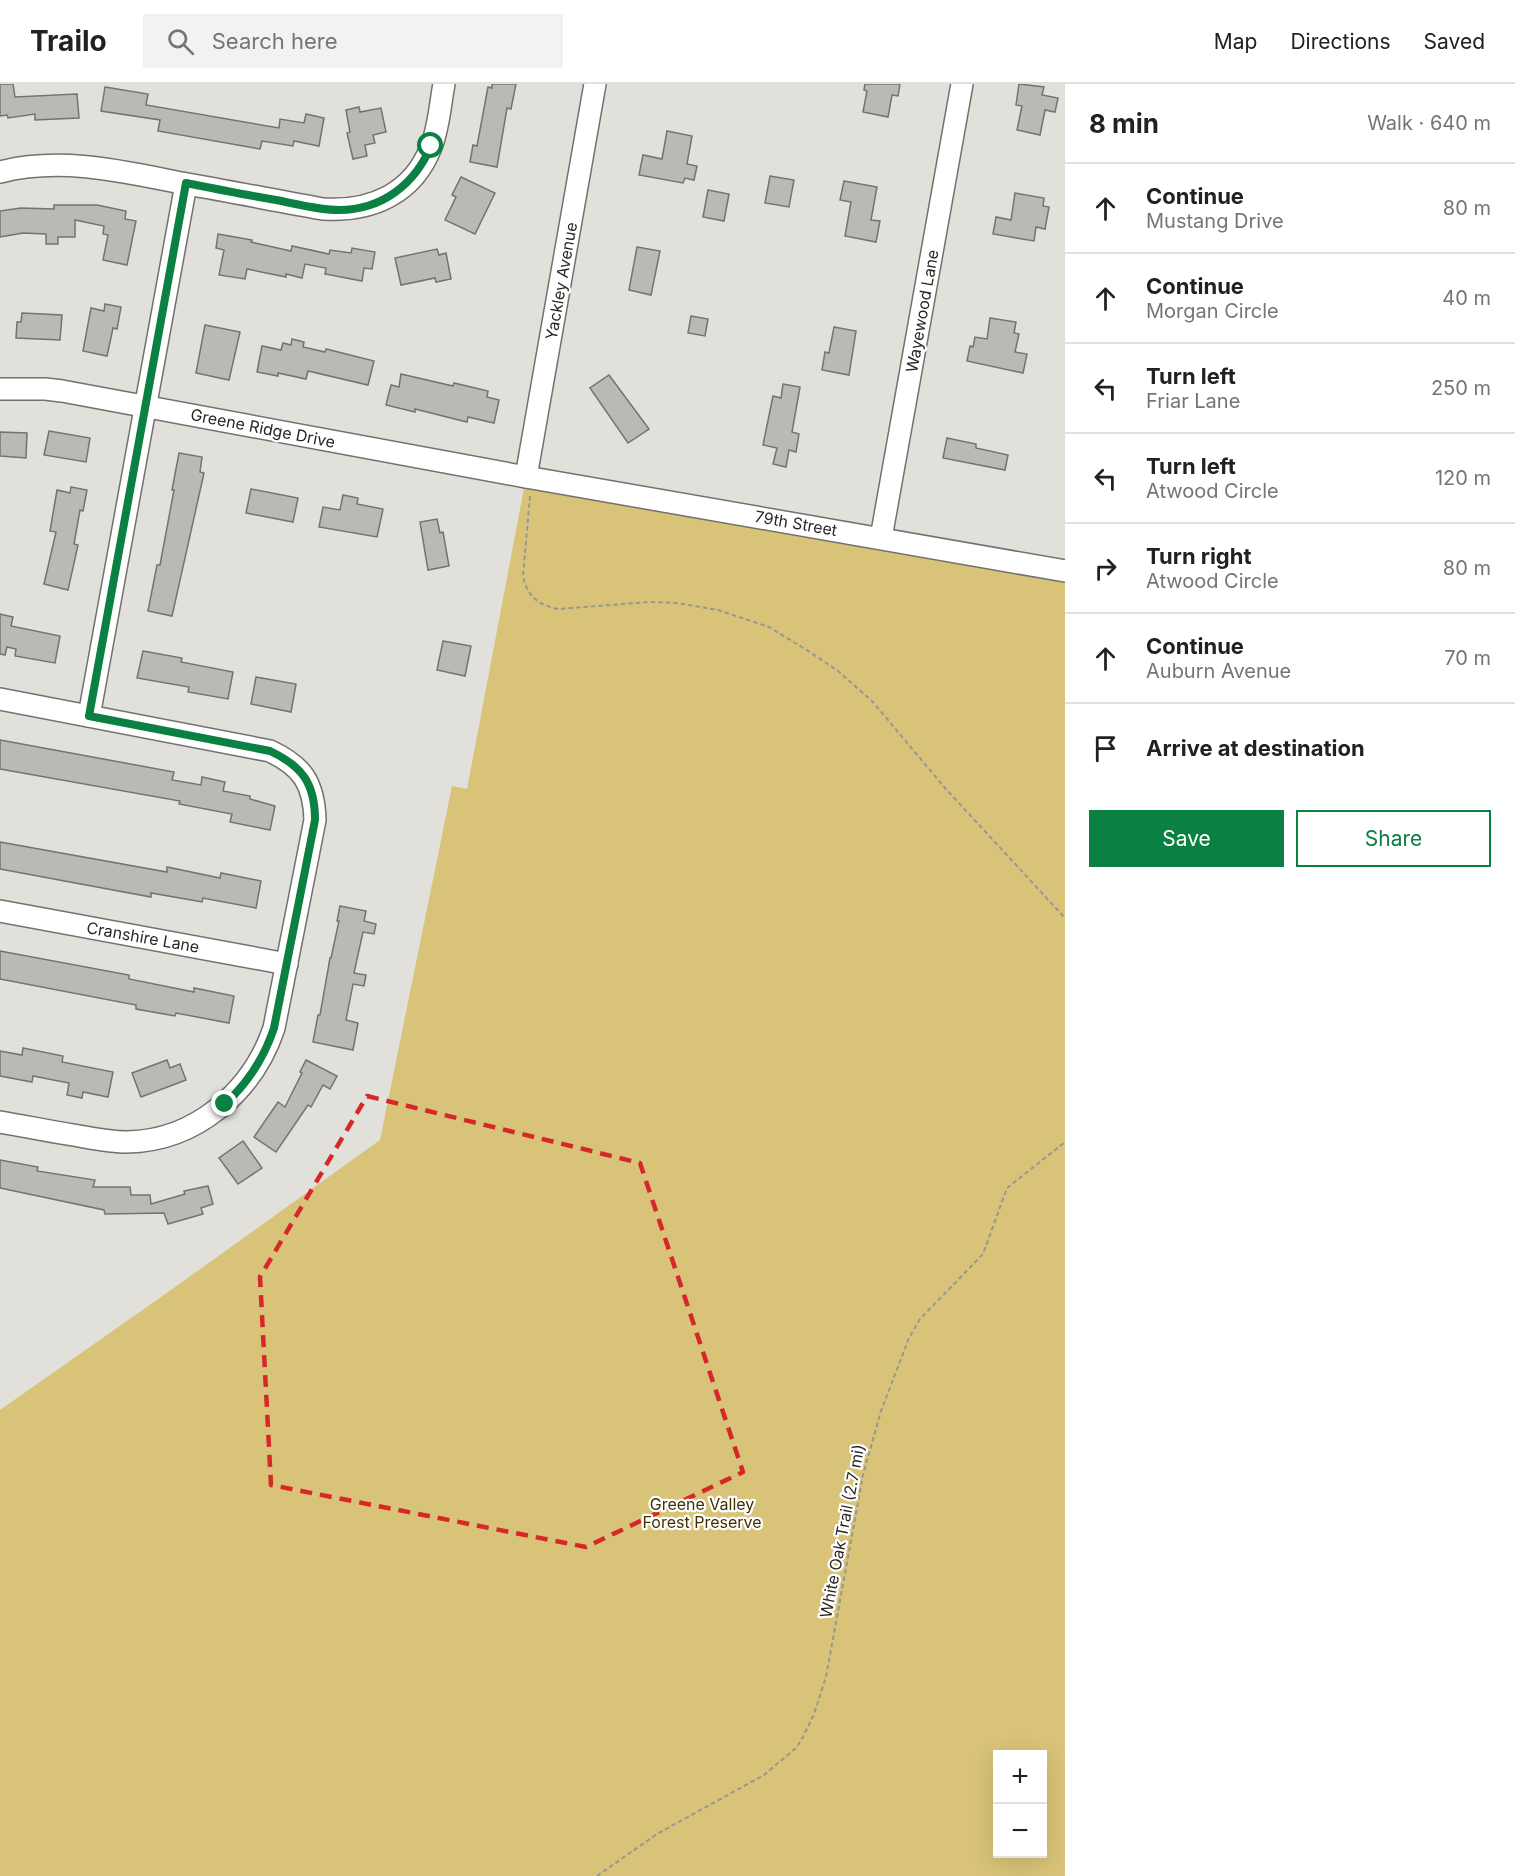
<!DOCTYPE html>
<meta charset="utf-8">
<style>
body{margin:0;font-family:Inter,sans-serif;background:#f2f2f2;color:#202124}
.controls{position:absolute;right:18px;bottom:18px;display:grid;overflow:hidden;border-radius:0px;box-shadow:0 6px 24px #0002}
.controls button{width:54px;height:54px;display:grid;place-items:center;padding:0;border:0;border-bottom:2px solid #e0e0e0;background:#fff;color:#202124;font:30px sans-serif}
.stop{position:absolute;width:18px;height:18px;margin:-14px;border:4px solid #0b8043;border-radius:50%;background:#fff}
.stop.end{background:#0b8043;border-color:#fff;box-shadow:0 2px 6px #0008}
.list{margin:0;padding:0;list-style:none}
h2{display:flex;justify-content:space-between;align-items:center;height:78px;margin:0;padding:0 24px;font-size:26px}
h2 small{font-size:20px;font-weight:400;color:#757577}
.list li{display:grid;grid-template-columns:39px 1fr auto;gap:18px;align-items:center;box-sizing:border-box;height:90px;padding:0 24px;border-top:2px solid #e0e0e0}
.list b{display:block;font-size:22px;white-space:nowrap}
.list p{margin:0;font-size:20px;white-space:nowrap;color:#757577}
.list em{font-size:20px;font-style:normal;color:#757577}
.actions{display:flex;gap:12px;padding:18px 24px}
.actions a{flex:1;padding:14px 0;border:2px solid #0b8043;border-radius:0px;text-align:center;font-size:21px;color:#0b8043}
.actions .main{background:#0b8043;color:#fff}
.icon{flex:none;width:33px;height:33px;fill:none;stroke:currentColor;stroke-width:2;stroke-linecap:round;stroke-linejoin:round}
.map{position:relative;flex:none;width:1065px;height:1792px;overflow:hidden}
header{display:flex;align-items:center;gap:36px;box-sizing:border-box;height:84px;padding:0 30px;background:#fff;border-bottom:2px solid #e0e0e0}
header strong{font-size:28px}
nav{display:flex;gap:33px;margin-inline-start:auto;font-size:21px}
.search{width:420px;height:54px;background:#f2f2f2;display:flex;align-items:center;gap:15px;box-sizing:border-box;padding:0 21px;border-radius:0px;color:#757577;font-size:22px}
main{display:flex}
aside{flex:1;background:#fff}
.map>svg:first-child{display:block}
.green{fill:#d8c378;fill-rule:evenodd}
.building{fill:#bbb9b5;stroke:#74736f;stroke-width:1.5}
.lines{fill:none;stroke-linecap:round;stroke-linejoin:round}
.minor-casing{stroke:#72716c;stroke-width:24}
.path{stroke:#989793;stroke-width:2;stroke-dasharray:4.5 3;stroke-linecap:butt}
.minor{stroke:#fff;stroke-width:21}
.route{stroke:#0b8043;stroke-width:8}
.marked{fill:none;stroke:#d62828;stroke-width:4.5;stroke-dasharray:12 8;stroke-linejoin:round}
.labels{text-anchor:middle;stroke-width:4.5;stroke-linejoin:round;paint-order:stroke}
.street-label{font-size:16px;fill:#282726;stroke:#fff}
.park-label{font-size:16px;fill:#3e3203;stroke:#fff}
</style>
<header>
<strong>Trailo</strong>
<div class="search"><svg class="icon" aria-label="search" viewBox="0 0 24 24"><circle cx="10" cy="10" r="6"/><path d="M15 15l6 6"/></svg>Search here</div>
<nav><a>Map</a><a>Directions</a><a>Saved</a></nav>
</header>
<main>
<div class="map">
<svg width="1065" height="1792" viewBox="0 0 1065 1792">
<rect width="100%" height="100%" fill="#e1e0db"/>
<path class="green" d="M524,404L882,463L1065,499V1792H0V1326L171,1206L380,1056L452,702L467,705ZM998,1670H1042V1770H998Z"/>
<g class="building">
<path d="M0,0H13L15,13L77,10L79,34L35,36V30L8,34L7,31L0,32Z"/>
<path d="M492,0H516L511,25L507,24L497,83L470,78L473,61L477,62L488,3L492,4Z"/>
<path d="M865,0H900L898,12L892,11L888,33L863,28L867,7L864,6Z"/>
<path d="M1019,0L1044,3L1042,11L1058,14L1055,28L1045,26L1040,51L1017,46L1022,22L1016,21Z"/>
<path d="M105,3L148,10L146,21L279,44L280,35L304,39L306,30L324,34L319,62L294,57L293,62L262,57L260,65L158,47L160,36L101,27Z"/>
<path d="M359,23L360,28L381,24L386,48L373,51L375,59L365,61L367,72L353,75L347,49L350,48L346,26Z"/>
<path d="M667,47L692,52L687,80L697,82L694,96L685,94L683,99L639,91L643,71L662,75Z"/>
<path d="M770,92L794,96L789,123L765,119Z"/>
<path d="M461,93L495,109L475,150L445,136L456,113L452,111Z"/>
<path d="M844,97L877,103L871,136L880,137L876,158L845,152L851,118L840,116Z"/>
<path d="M708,106L729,110L724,137L703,133Z"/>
<path d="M1015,109L1044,114L1043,122L1049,123L1045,145L1036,143L1034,157L993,150L996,133L1011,136Z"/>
<path d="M54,121H97L126,127L125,135L136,137L127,181L103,176L108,151L103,150L104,142L75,136V153H58V160H46V150L23,149L0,153V127L21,124L54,125Z"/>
<path d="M218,150L252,156L251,158L291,167L292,162L329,170L330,166L351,169L352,164L375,168L372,185L364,184L362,197L325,190L326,184L305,180L302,194L286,190V193L247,185L245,195L219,191L224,166L216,164Z"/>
<path d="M637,163L660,167L651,211L629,206Z"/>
<path d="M437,165L439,171L446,169L451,195L436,198L435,194L401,201L395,174Z"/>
<path d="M105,220L121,223L117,245L113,244L107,272L83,267L91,224L104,227Z"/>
<path d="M22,229L62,231L60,256L16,254L17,238H21Z"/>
<path d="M691,232L708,235L705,252L688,249Z"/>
<path d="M990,234L1016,238L1014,249L1019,250L1015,268L1027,270L1023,289L967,277L970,262L973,263L975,253L987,255Z"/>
<path d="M205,241L240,248L229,296L196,289Z"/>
<path d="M834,243L856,247L849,291L822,286L825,268L829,269Z"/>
<path d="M292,255L304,258L303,263L325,268L326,265L374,277L368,301L308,287L306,295L278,289V292L257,288L262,262L281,266L283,259L291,261Z"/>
<path d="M401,290L453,302L454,299L488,307L487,313L499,316L494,339L468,333L467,338L415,325V328L386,321L391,301L399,303Z"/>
<path d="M609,291L649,345L628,359L590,304Z"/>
<path d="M783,300L800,303L792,348L799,350L796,368L789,366L786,383L773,380L777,364L763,361L773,312L781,314Z"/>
<path d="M49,347L90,354L86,378L44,371Z"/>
<path d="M0,348L27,349L26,374L0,372Z"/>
<path d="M947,354L976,360V364L1008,371L1005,386L943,374Z"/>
<path d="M179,369L202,373L200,388L204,389L172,532L148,527L157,481H160L174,406H172Z"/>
<path d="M71,403L87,406L83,427L80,426L74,460L78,461L68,506L44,500L56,448L50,447L57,406L70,409Z"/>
<path d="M251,405L298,414L293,438L246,429Z"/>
<path d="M343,411L358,414L357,420L383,425L377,453L319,443L323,423L340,426Z"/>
<path d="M437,435L440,449L443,448L449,482L428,486L420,438Z"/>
<path d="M0,530L13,533L11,542L60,552L55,579L15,572L16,565L7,563L5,571L0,570Z"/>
<path d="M443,557L471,562L465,592L437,586Z"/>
<path d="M143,567L182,574L181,578L233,588L228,615L188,608L189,603L137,594Z"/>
<path d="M256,593L296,600L291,628L251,620Z"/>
<path d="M0,656L174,688L172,696L201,701L202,693L225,698L223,707L250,712V715L275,722L270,746L230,738L232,730L179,720L180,717L0,685Z"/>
<path d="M0,758L167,788V783L220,794L221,789L261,797L256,824L203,814L202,818L151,809V813L0,785Z"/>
<path d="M340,822L366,827L364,837L376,840L374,850L363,848L354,889L366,891L364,902L353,900L346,936L358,939L353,966L313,958L318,931H320L330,874H331L339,837H337Z"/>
<path d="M0,867L129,891V895L194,908V904L234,912L229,939L176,929L175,932L136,925V921L0,895Z"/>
<path d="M23,964L63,972L62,978L113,988L108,1013L83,1008L82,1014L67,1011L69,999L33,992L32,998L0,992V967L22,971Z"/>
<path d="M167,976L170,984L180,980L186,996L141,1013L132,989Z"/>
<path d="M306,976L337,992L330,1005L323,1001L311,1023L308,1021L276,1068L254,1053L278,1018L285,1023L302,989L300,988Z"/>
<path d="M243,1057L262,1084L238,1100L219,1074Z"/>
<path d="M0,1076L38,1083L37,1087L95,1096L93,1103H130L131,1111H150L151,1120L185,1110L184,1107L208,1102L213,1120L201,1124L203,1130L168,1140L164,1129L105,1130L104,1126L0,1104Z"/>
</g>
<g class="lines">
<defs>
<g id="minor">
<path d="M0,88C63,72 125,88 187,100C233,108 278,117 323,125C371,128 413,110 431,63C439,43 440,21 444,0"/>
<path d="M0,305H45L62,307L526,393L1065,487"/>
<path d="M526,393L595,0"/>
<path d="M881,454L962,0"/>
<path d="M0,615L270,667C302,682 314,699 315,736L274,944C253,1007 196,1057 127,1058C109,1058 91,1054 73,1051C48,1047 24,1042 0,1038"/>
<path d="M89,632L186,100"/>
<path d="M0,827L287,880"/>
</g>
</defs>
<use href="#minor" class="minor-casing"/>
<g class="path">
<path d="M530,412L523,492C527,512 538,521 558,525L649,518L677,519L718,526L769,543L810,568L838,587L872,617L945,704L1065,834"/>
<path d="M597,1792L657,1750L764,1691L796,1664L803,1653L814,1630L826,1593L863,1391L881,1327L909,1254L920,1235L983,1170L1007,1104L1065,1058"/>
</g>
<use href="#minor" class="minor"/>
</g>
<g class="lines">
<path class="route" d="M225,1020C248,999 264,974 274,944L315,736C315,699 302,682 270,667L89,632L186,99C216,105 246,111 276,116C297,120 318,126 339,126C382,126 415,100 431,62"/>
</g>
<path class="marked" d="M367,1012L640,1079L743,1388L586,1463L271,1401L260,1193Z"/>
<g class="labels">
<g class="street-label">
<text transform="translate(561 197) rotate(-80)" y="6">Yackley Avenue</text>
<text transform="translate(922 227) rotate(-80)" y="6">Wayewood Lane</text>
<text transform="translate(263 344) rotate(11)" y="6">Greene Ridge Drive</text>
<text transform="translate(796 439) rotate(10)" y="6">79th Street</text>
<text transform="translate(143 853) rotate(10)" y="6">Cranshire Lane</text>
<text transform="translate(842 1447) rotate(-79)" y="6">White Oak Trail (2.7 mi)</text>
</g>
<g class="park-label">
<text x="702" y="1426">Greene Valley<tspan x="702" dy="18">Forest Preserve</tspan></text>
</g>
</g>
</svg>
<div class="controls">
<button>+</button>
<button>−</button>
</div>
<div class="stop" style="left:431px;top:62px"></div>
<div class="stop end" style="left:225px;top:1020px"></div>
</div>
<aside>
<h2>8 min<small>Walk · 640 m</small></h2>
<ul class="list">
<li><svg class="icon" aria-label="ahead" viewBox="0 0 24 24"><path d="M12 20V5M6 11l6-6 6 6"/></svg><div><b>Continue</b><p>Mustang Drive</p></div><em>80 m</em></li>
<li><svg class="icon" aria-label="ahead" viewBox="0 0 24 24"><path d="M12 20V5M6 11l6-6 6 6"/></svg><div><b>Continue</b><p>Morgan Circle</p></div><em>40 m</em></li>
<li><svg class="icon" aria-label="left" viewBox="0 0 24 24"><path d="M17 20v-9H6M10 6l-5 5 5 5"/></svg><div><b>Turn left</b><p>Friar Lane</p></div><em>250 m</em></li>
<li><svg class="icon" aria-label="left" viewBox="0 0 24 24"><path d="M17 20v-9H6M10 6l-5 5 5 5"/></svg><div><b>Turn left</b><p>Atwood Circle</p></div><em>120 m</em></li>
<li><svg class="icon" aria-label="right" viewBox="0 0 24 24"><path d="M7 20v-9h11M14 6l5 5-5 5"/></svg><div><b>Turn right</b><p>Atwood Circle</p></div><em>80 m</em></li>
<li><svg class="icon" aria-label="ahead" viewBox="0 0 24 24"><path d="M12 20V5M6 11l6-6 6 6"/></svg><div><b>Continue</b><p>Auburn Avenue</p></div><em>70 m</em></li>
<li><svg class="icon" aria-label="arrive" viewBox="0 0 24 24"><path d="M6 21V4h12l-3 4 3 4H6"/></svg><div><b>Arrive at destination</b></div></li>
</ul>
<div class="actions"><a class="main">Save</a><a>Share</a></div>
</aside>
</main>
